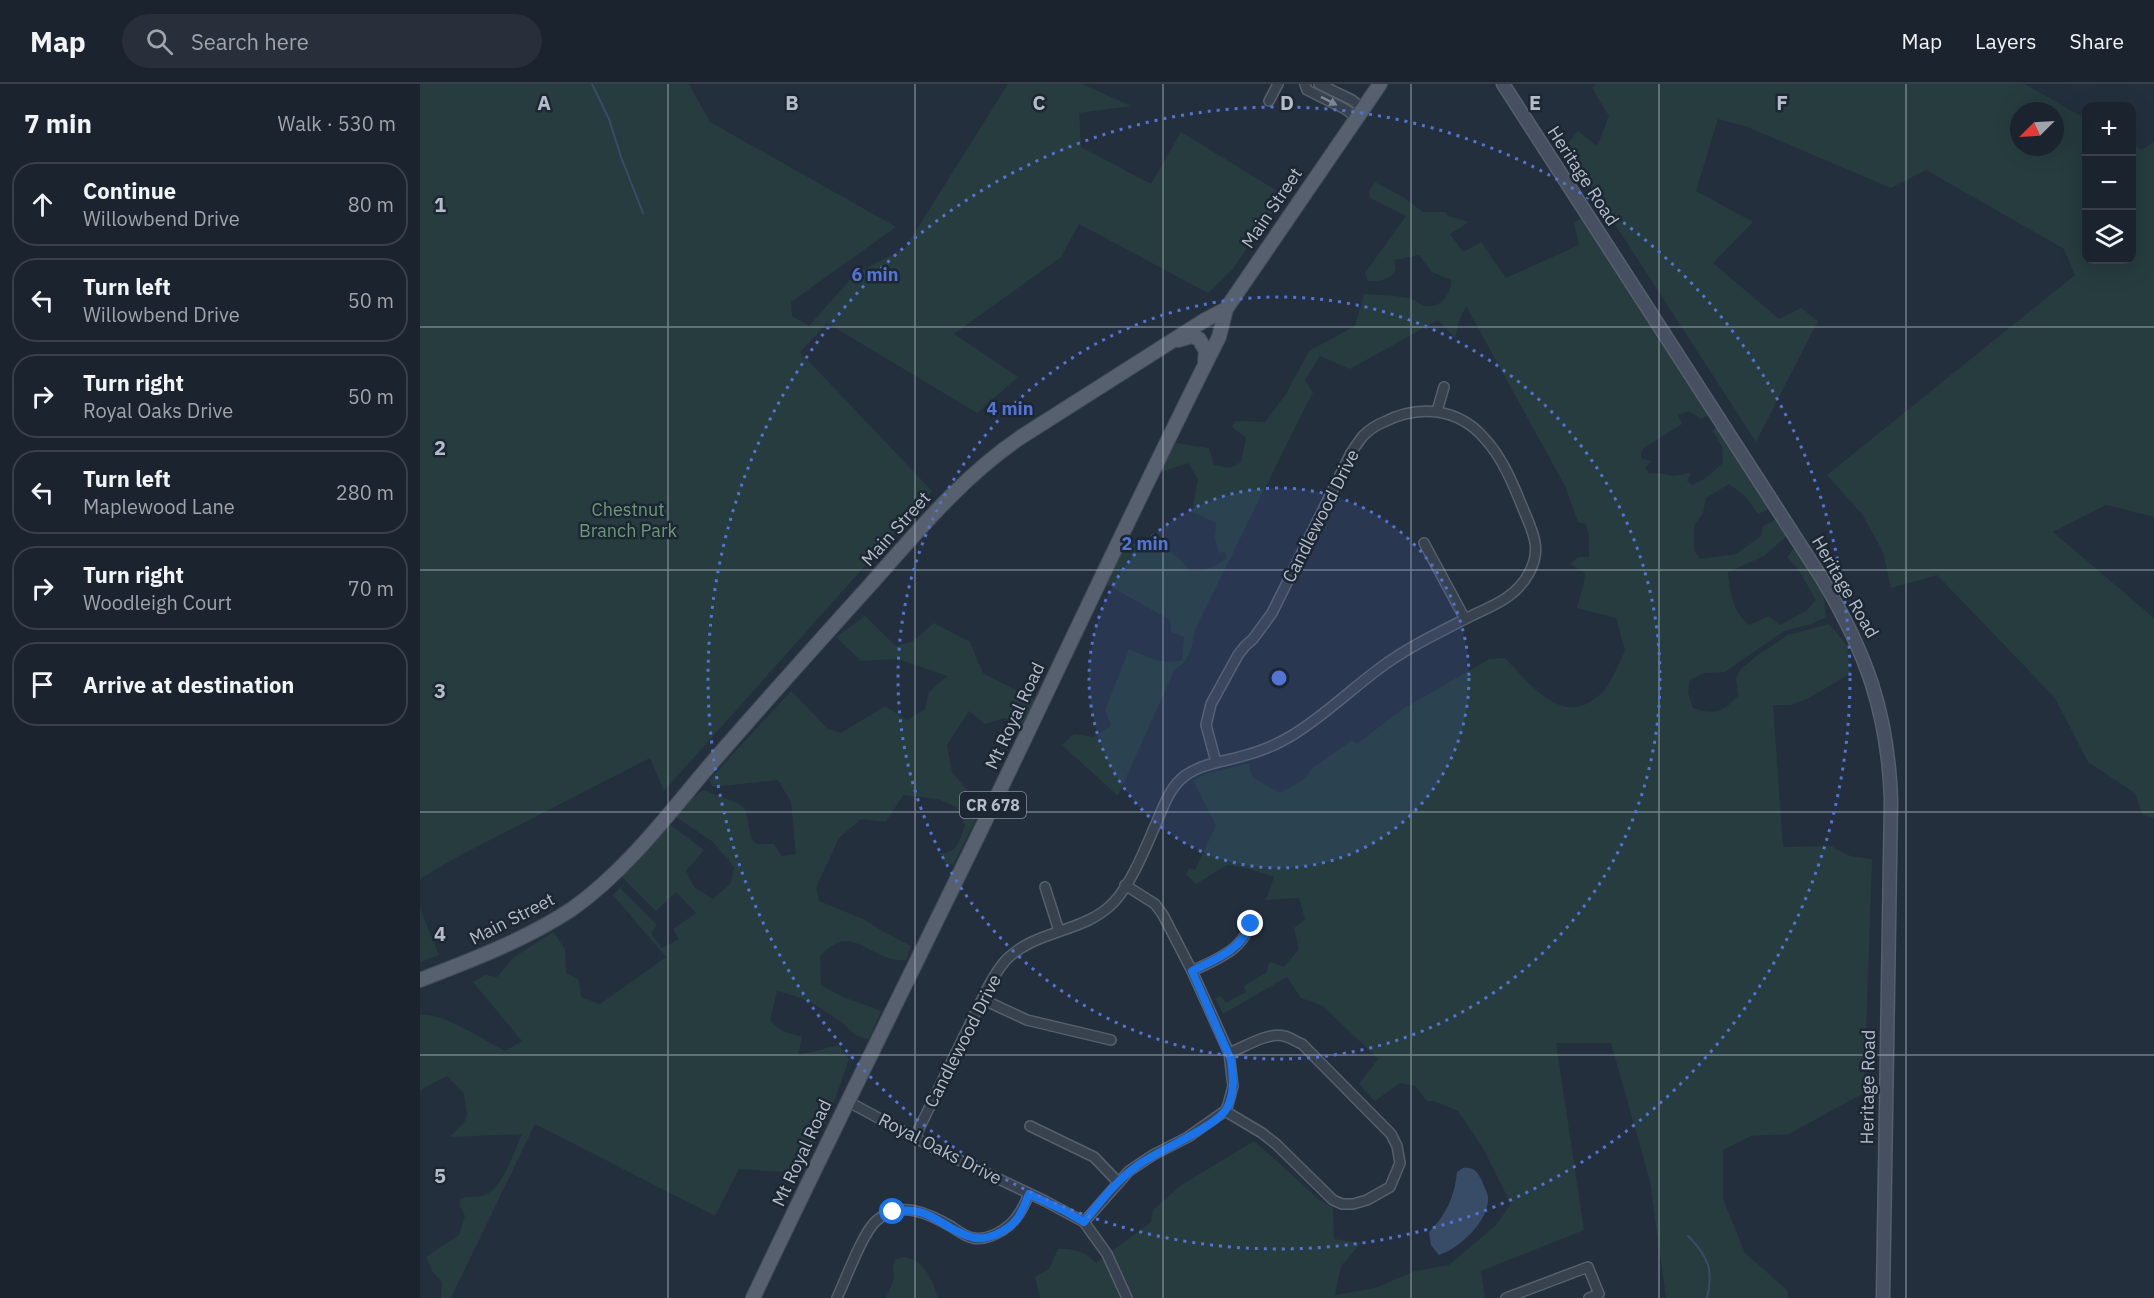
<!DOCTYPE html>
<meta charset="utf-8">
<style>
body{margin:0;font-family:"IBM Plex Sans",sans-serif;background:#282f3a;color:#f1f3f6}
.controls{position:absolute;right:18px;top:18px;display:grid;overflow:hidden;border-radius:12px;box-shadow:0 6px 24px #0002}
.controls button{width:54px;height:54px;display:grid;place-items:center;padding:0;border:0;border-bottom:2px solid #39404a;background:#1b232e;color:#f1f3f6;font:30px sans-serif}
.compass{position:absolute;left:1590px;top:18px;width:54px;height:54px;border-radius:50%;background:#1b232e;box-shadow:0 6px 24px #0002;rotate:246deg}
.stop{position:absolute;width:18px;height:18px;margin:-14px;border:4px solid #1a73e8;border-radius:50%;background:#fff}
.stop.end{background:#1a73e8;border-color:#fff;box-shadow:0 2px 6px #0008}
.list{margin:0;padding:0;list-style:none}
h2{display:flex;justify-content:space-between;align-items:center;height:78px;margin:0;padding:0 24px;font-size:26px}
h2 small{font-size:20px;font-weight:400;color:#a0a4aa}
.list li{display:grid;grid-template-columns:39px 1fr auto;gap:18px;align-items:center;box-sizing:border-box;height:84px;margin:0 12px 12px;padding:0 12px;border:2px solid #39404a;border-radius:24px}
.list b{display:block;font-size:22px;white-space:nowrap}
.list p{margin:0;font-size:20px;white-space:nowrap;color:#a0a4aa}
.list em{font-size:20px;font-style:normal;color:#a0a4aa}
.icon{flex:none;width:33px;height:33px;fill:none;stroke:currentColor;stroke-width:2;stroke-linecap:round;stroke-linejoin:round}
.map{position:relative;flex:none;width:1734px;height:1214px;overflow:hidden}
header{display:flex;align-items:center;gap:36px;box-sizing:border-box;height:84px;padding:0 30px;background:#1b232e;border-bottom:2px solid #39404a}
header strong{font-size:28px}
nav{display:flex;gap:33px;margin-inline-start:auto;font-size:21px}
.search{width:420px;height:54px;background:#282f3a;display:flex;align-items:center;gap:15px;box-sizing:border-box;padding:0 21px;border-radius:33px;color:#a0a4aa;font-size:22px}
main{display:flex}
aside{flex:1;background:#1b232e}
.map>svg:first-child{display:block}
.green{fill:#263c3f;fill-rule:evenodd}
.water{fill:#394c67}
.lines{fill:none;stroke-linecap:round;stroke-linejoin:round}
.stream{stroke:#394c67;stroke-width:2}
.street-casing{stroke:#565f6c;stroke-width:12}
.secondary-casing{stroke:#565f6c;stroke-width:15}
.primary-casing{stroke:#414a57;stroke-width:16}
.street{stroke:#38414e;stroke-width:9}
.secondary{stroke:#465061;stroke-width:12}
.primary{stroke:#56606e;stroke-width:14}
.oneway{fill:#7c8592}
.route{stroke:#1a73e8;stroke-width:8}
.grid{fill:none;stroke:#b4bcc9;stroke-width:1.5;stroke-opacity:0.55}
.ring{fill:none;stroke:#5274d3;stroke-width:3;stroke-dasharray:3 6}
.labels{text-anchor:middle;stroke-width:5;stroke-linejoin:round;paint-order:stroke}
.shield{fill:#1d2633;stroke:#878f9c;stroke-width:1.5}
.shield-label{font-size:16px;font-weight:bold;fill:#b4bcc9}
.street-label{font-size:18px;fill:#b4bcc9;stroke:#1d2633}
.park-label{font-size:18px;fill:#6b9a76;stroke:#1d2633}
.grid-label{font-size:20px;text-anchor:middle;font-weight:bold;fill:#b4bcc9;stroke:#1d2633;stroke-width:5;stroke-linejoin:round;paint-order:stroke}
.centre{fill:#5274d3;stroke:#1d2633;stroke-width:3}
.ring-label{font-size:18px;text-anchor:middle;font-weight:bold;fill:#5274d3;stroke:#1d2633;stroke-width:5;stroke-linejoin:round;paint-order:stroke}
</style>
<header>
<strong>Map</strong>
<div class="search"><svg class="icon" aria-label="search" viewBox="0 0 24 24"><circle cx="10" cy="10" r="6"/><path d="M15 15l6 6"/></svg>Search here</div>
<nav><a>Map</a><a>Layers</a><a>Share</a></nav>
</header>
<main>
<aside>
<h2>7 min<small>Walk · 530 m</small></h2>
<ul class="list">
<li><svg class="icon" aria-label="ahead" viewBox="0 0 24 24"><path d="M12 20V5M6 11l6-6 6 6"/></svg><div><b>Continue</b><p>Willowbend Drive</p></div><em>80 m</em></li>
<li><svg class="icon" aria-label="left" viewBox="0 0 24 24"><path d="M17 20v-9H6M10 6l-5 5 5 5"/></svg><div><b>Turn left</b><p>Willowbend Drive</p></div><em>50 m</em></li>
<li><svg class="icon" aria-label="right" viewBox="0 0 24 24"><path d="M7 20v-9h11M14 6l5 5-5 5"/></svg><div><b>Turn right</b><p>Royal Oaks Drive</p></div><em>50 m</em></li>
<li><svg class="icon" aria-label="left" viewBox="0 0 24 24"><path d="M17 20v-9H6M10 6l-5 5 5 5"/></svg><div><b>Turn left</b><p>Maplewood Lane</p></div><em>280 m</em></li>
<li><svg class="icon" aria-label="right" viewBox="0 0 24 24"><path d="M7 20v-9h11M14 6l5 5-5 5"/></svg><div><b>Turn right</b><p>Woodleigh Court</p></div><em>70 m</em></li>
<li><svg class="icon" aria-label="arrive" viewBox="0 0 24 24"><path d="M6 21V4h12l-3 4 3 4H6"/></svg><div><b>Arrive at destination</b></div></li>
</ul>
</aside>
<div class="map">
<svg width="1734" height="1214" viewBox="0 0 1734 1214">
<rect width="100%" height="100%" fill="#242f3e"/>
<g class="green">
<path d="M0,0H269L290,38L476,143L371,218L372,232L389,242L435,190L485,164L588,0H662L711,22L659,29L661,63L731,100L761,48L864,111L812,186L788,209L659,140L641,173L534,250L598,293L557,329L407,239L380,268L512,407L244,707L230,674L37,773L0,795Z"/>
<path d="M1177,0H1605L1666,35V176H1712V60L1721,66L1734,58V433L1686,421L1633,448L1734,534V734L1722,730L1715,709L1668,678L1635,614L1517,491L1471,504L1463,468L1442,430L1407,391L1655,191L1644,165L1506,86L1471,104L1325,42L1298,35L1276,107L1333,138L1293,179L1359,235L1381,224L1398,237L1336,358L1145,63L1158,47L1177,62L1189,32L1172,4ZM1599,27H1635V63H1599Z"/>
<path d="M955,98L983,113L1003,128H1026L1028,132L1049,138L1030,150L1043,168L1061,158L1086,194L1159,161L1154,139L1163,133L1290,331L1281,335L1269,327L1258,331L1262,340L1225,363L1221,369L1222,375L1232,377L1225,383L1229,390L1238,389L1254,392L1271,389L1267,397L1272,401L1286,394L1303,379L1302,362L1292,347L1298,342L1351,424L1338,430L1326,413L1309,400L1286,414L1283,429L1274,442V466L1280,475L1316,470L1341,452L1343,442L1357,435L1368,451L1344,472L1308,488C1309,507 1314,530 1329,541L1349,532L1360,541L1386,527L1396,516L1378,485L1367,473L1375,463L1403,505L1406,533L1391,540L1364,547L1305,588L1284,589L1270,596L1268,609L1273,624C1294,631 1302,629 1318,612L1316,594L1321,585L1338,571L1368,551L1409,540L1427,561L1430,590L1389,614L1371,621H1353L1363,763L1411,762L1430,772L1452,775L1444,1009L1369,1050L1331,1052L1303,1066V1115L1325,1169L1367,1206L1368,1214H1246L1230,1097L1191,959H1136L1164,1146L1061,1187L1065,1214H620L615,1193L629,1185L638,1165C653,1164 666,1168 676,1179L731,1138L733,1126L760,1102L834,1057L900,1116L913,1124L914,1155L941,1159L921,1182L915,1211L955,1204L995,1187L1029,1181L1076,1141L1091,1120L1063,1064L1038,1027L1014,1017H1007L995,1002L980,999L955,1017L939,1000L958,975L903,922L881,914L867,893L803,930L795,914L801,912L806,919L826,908L824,902L847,888L848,881L851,878L864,883L879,865L874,844L885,835L879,814L846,816L854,793L827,784L807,781L776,800L766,790L769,784L775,786L796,741L773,697L785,690L829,679L832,693L860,709L883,696L894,683L932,656L937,660L981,626L1069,575L1085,574C1105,594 1136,637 1168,619C1175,615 1184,608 1188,601C1195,590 1199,578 1205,567L1196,534L1157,524L1164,498L1165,489L1150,480L1158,473H1169V452L1166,440L1158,438L1145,402L1046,222L1039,237L1035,254L1018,236L930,285L900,272L885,296L893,309L887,319L775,546C772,562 771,577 755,585L698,712L642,661L654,650L673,653L691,642L685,626L709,565C726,572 743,582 762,576L764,553L751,548L750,536L686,500L707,457L724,463L742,462L759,474L770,487C786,488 795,482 807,474L804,468L799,469L795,455L796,439L772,428L778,395L768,379L738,389L755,359L789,364L794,381L810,384L821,378L826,354L812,343L815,337L845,338L866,310L889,267L935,242L944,210C959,211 978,211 992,215C996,217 1000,221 1005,222C1021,224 1031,211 1031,196L1012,188L999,171L974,176L976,186C970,196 959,198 948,197L945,189L986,132L950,114L949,107Z"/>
<path d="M445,532L476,562L493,557L514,539L550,558L563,589L615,616L602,643L585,634L565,640L549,627L527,661L532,688L562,724L533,781L525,779L520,769C538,770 540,756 545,741L536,723L518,715L483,711L466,738L441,735L419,754L396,804L399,817L443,835L464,848L491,862L486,876C451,880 432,834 400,873L401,901L423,913L461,927L449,955C431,952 431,945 417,935C397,921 381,912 357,907L350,937L362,947L382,953L378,971L419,961L429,975L411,1027L381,1089L319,1085L295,1132L115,1040L31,1214H21L22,1198L12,1187L6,1173L39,1151L45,1132L40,1122V1115C48,1111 58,1115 67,1110C83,1102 95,1066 102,1050L30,1053L45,1037L47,1031L44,1010L27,992L0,1006V931C20,927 66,957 85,967L102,957L53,898L65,891L77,893L94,873L133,848L145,865L146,889L159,896L161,913L180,920L246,873L193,811L200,804L237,841L231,849L242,864L259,855L253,845L276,829L256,808L236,827L202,793L249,740L284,766L266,787L274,803L293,815L311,799L314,783L293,758L256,733L267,718L283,706L320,720L326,727L331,754L337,760H354L362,772L376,770L371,718L358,696L293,703L289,696L371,607L408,645L421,649L465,622L487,636L505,625L509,608L527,592L478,575L441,577L416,553Z"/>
<path d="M0,825L19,871L0,878Z"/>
<path d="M484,1173C505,1176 512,1196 518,1214H466L474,1195L473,1183L475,1175Z"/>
</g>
<path class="water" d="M1043,1084C1053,1083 1056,1086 1061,1095C1063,1100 1067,1107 1068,1113C1070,1136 1039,1165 1019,1171L1011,1161L1009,1148C1026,1132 1035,1111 1037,1088Z"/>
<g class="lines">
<g class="stream">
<path d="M172,0L189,35L201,73L223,129"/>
<path d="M1268,1152C1288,1172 1294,1186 1287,1214"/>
</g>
<defs>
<g id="street">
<path d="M885,0L887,6L925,25L936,33"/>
<path d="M899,0L932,16L942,24"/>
<path d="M849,17L858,0"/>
<path d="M1017,327L1024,303"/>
<path d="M1004,459L1045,535"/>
<path d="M625,803L639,847"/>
<path d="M772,887C797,875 831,863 830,831"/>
<path d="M564,916L607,936L691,956"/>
<path d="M427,1017L516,1065L625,1117L664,1138L687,1170L707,1214"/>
<path d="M805,1027L842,1049L856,1060L913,1116L922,1120H933L947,1116L970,1103L980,1079L977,1062L971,1050L882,960C876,958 870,953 864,952C847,948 825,963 809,969"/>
<path d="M610,1042L674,1073L698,1098"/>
<path d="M495,1053L567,905C573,894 579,883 587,875C617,845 665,849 694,818C711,800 725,765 735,742C743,724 749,703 766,691C782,680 801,678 819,673C836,669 856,661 871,652C903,633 930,606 960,584C988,563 1022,547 1053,531C1075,521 1097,512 1109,489C1123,464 1112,447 1102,422C1093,400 1082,373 1065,355C1039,324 999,320 964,338C956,341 949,346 943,352C939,357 935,363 931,369L852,529L833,555L825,562L818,571L791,620L786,641L796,678"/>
<path d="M664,1138L709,1087L733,1071L768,1053L805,1027L808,1021L813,1002L809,969L772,887L743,831L735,820L705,801"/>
<path d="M417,1214C426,1195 442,1150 456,1137C480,1115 510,1130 532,1143C538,1147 546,1153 553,1154C558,1155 566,1154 571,1152C592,1144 601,1130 609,1110"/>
<path d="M1086,1214L1168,1183L1179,1210L1169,1214"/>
</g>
<path id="secondary" d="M1083,0L1401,493C1446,568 1468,628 1471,716L1463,1214"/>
<g id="primary">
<path d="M758,256L772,252L779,255L786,267L785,277"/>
<path d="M0,896C52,876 105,856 152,825C203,789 244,736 284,688C338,625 394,563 450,501C497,448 542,393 601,353L785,236L806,225L960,0"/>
<path d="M333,1214C405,1062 480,912 554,760C636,591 714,421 799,253L806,225"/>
</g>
</defs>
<use href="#street" class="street-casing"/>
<use href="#secondary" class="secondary-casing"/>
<use href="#primary" class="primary-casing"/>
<use href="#street" class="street"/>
<use href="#secondary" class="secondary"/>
<use href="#primary" class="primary"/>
</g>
<defs><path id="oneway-solid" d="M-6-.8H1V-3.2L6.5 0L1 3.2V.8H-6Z" transform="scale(1.5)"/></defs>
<use class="oneway" href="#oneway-solid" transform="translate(909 17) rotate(27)"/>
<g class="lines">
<path class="route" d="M473,1128C509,1120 521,1144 551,1153C566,1158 588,1147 597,1135C602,1128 606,1118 609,1110L645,1127L664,1138C680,1118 696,1097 717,1082C737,1066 799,1043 808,1022C815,1007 813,992 811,976L772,887C796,875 821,866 831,840"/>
</g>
<path class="grid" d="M248,0V1214M495,0V1214M743,0V1214M991,0V1214M1239,0V1214M1486,0V1214M0,243H1734M0,486H1734M0,728H1734M0,971H1734"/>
<circle cx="859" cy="594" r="190" fill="#5274d3" fill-opacity=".12"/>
<g class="ring">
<circle cx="859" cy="594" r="190"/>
<circle cx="859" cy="594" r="381"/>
<circle cx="859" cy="594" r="571"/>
</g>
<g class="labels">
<rect class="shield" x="540" y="708" width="66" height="26" rx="4.5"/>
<g class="shield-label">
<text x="573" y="727">CR 678</text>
</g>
<g class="street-label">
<text transform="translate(1163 92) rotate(57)" y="6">Heritage Road</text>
<text transform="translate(852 124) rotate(-56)" y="6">Main Street</text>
<text transform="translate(901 432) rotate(-63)" y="6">Candlewood Drive</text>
<text transform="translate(476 445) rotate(-48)" y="6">Main Street</text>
<text transform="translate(1425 503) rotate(60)" y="6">Heritage Road</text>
<text transform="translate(595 632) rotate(-65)" y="6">Mt Royal Road</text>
<text transform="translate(92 835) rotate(-27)" y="6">Main Street</text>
<text transform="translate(543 957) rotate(-63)" y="6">Candlewood Drive</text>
<text transform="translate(1448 1003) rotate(-89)" y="6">Heritage Road</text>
<text transform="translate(520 1065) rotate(27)" y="6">Royal Oaks Drive</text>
<text transform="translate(382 1069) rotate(-65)" y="6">Mt Royal Road</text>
</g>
<g class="park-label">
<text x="208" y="432">Chestnut<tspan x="208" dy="21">Branch Park</tspan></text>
</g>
</g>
<g class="grid-label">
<text x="124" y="26">A</text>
<text x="372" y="26">B</text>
<text x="619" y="26">C</text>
<text x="867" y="26">D</text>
<text x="1115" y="26">E</text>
<text x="1362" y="26">F</text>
<text x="20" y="128">1</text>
<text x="20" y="371">2</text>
<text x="20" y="614">3</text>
<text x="20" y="857">4</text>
<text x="20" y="1099">5</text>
</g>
<circle cx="859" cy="594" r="9" class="centre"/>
<g class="ring-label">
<text x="455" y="197">6 min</text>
<text x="590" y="331">4 min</text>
<text x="725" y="466">2 min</text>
</g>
</svg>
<div class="controls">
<button>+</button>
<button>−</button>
<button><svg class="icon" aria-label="layers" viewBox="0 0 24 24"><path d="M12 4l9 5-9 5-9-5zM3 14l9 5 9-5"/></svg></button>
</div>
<svg class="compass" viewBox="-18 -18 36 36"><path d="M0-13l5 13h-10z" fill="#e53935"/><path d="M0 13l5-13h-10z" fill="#a0a4aa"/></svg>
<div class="stop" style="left:473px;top:1128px"></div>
<div class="stop end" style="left:831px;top:840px"></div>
</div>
</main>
